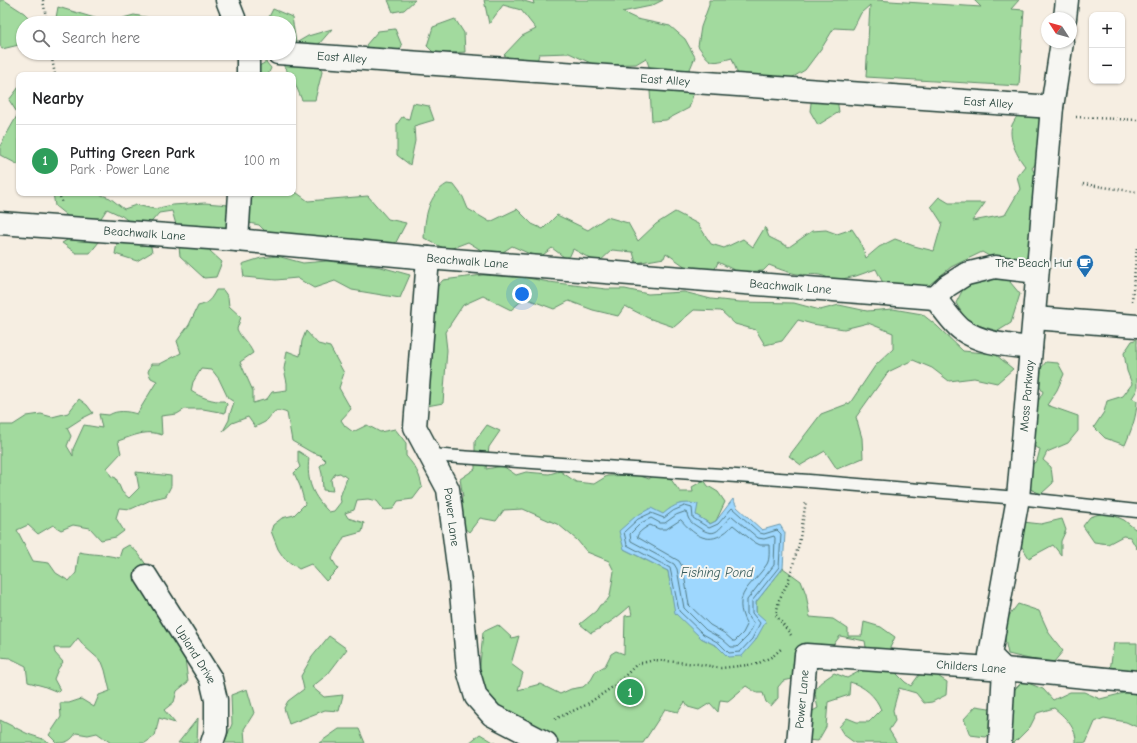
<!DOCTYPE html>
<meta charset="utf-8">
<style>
body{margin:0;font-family:"Comic Neue",sans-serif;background:#f2f2f2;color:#202124}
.controls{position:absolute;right:12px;top:12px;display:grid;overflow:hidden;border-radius:8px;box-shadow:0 1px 3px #0004}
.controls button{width:36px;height:36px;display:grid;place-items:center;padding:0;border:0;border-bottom:1px solid #e0e0e0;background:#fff;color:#202124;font:20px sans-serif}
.compass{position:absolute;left:1041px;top:12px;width:36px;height:36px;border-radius:50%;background:#fff;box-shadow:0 1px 3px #0004;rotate:306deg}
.you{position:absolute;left:522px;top:294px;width:14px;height:14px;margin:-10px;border:3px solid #fff;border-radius:50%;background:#1a73e8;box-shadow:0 0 0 6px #1a73e833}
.badge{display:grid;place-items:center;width:26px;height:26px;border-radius:50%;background:#db2777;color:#fff;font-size:13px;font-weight:700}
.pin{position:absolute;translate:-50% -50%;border:2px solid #fff;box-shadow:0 1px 4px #0006}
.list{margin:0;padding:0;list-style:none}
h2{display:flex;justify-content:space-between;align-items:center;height:52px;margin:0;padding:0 16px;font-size:17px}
h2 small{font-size:13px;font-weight:400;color:#757577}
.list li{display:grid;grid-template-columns:26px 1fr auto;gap:12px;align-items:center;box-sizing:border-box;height:72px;padding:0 16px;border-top:1px solid #e0e0e0}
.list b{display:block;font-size:15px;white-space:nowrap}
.list p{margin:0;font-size:13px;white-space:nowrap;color:#757577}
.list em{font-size:13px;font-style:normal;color:#757577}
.icon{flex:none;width:22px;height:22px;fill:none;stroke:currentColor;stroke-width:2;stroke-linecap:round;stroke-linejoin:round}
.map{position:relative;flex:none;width:1137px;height:743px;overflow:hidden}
.search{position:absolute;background:#fff;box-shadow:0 1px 3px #0004;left:16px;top:16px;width:280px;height:44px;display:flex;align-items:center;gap:10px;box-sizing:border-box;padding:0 14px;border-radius:22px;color:#757577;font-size:15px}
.panel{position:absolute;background:#fff;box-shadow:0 1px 3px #0004;left:16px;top:72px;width:280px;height:124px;border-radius:8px}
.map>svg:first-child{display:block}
.green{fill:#a2da9e;stroke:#608c69}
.water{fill:#9ed7fe;stroke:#6b99ad}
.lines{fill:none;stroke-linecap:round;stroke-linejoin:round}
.shore{stroke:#527b85;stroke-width:1}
.lane-casing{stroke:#1f3d34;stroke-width:15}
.street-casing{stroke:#1f3d34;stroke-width:25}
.path{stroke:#1f3d34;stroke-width:2.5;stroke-dasharray:1 3;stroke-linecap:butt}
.lane{stroke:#f6f6f2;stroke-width:12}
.street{stroke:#f6f6f2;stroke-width:22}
.labels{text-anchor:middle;stroke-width:4;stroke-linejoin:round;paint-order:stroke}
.street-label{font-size:12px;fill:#1f3d34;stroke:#f6f6f2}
.poi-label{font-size:12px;fill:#1f3d34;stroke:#f6f6f2;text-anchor:end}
.water-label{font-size:13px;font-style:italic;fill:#385c5c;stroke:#f6f6f2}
</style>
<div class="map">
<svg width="1137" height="743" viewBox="0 0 1137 743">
<rect width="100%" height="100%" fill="#f6eee2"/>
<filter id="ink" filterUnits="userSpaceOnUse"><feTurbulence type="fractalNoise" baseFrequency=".025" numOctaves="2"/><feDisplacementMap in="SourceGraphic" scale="8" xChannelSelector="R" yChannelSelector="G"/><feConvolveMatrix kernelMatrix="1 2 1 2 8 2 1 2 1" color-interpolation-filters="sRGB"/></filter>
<g filter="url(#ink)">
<g class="green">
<path d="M0,0H4L24,13L34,23H23V44L2,49L0,45Z"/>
<path d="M388,0H415L404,10L393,12Z"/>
<path d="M484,0H521L534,4L533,0H663L651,6L622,12L637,19L670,26L685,39L695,57L690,69L693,95L689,108L666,120L652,121L650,91L652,75L646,58L636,64L595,65L569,53L539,54L536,66L520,64L504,55L522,36L536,29L521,10L503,5L489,24Z"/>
<path d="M709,0H875L981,7L974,0H1019L1011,9L1024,10L1019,86L866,77L870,5L861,13L853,29L834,28L823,46L805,70L783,83L738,75L732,58C710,64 711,64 698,46L701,27L709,5Z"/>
<path d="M58,7L108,22L134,15L162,20L165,23H55Z"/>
<path d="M273,9L292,17L296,43L308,36L332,29L319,44L322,72L315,100H302L293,79V75H290L283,65C289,50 289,39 289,23H266Z"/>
<path d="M455,19L464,33L465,52L435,54L427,46L433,27Z"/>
<path d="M395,29L402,46L397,53L375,65L366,45L378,31Z"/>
<path d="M266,62L271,68L268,75H255L254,69Z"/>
<path d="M19,87V165L0,155V146L18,114L9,100Z"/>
<path d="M812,95L837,99L839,112L818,125L810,111Z"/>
<path d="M413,103L429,106L434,120L414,126L415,141L410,165L397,155V124L402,117L409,119Z"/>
<path d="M1043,110L1055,141L1032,168L1038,180L1030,261L1010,282L1020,294L1011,323L998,331L967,322L956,303L965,285L997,278L996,260L982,252L951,267L929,285L901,289L885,287L876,269L856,276L833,281C818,271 813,276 797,274C786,272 779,269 769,265L763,271L738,272L718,262L715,269L693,272L666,253L664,258L636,263L633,252L612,250L598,263L573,249L568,260L552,248L539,258L512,246L494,258L468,242L447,250L424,238C425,217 428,195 447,184L454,185L463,197L468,209L490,222L517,209L532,224L543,229L557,215L588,230L607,217L628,223L638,241L656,224L675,212L698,224L711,244L724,248L743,239L753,247L765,227L769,237L789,247L812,231L826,230L837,234L852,229L860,241L866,258L879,247L895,239L914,246L934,251L942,223L931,206L939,197L949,203H985L972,221L1005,215L1020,189L1017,176L1025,166C1017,156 1008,139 1012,125C1014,121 1017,116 1020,111Z"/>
<path d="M293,190L308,201L368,196L388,219L406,223L393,248L362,241L268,234L259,225L233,220L210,251L222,262L216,277L204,278L180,256L177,228L172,211L159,213L147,227L152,252L137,261L115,254L117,243L135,226L122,216L107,209L99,221L88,224L99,242L90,253H76L62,243L72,237L76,223L55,206L53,193H96L110,198L124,209L136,205L154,209L172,205L205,203L229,205V193H293Z"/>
<path d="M277,256L303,263L327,261L381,267L410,275L400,298L352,290L335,281L314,288L297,278L276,280L244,277L242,264L261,258Z"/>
<path d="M483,275L528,278L549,282L606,289H625L648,294L684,292L711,299L740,302L794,303L820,310L839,305L867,311L893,309L922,314L937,326L963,351L995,354L1013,369L997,383L974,378L949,381L932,368L913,360L888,372L856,417L862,438L863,458L837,469L825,451L801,465L789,456L821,414L850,403L875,366L893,349V333L868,323L844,329L812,324L798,320L782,341L765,345L756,330L735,324L721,311L694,310L674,327L648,318L625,306L618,316L593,310L569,301L554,309L525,298L511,310L483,296L463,305L445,332L447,350L443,403L427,406L415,357L434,332L431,294L443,280Z"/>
<path d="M216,290H223L228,297L229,306L241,317L237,329C241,339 249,343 253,353L240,362L253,391V403L267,399L272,392L287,390V383L284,369L287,351L300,356L302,341L306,331L318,344L330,347L344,373L339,388L351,409L341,420L345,426L353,432L367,425L380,432L395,429L406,443V456C415,466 420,474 422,487L413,499L398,501L393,509L384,510L377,501L368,499L357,500L354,510L345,513L348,518L364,523L362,532L344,537C341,545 335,550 332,559L338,569L326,581L311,564L299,569L284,558L278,549L271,531L273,525L282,518L294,515L305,504L300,486L294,473L300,467L298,462V451L309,458C306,482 313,496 329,512L334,511L341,502L340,497L347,478L340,473L335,474L331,480L333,491L323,490L322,474L320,466L326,461L320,455L311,452L292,441L287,413C272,407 274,414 265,422C262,424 258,425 255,427L248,417L232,423L223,431L229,420L230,414L234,402L228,398L219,379L212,370L201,369L193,382L191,391C200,397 213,402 224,401L227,404L225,413L203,409H185L177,414L161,416L162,435C146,429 133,436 118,441L121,453L107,468L111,476L116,478L122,492L129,498L139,488L136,472L171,476V486L166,496L153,499L131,509L119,508L116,518L124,531L116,537L101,540L90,528L73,525L61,530L53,525L38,534L28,525L17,530L33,561L49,563L56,573L69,581L76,573L79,552C93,555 106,554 119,558L122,549L129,545L138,553L149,569L185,658L188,682L177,691L174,702L164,710L175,723L159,718L155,736L145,743H111L97,733L88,735L76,733C71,741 66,743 57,743L49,735L61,717L60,703H69L81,699L94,707L99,695L110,691L105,670L102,662L85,647L78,638L70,648H54L55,653L63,662L58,669L54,679L60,690L58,692L43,686L28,682L26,666L10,658L0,657V425H13L27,416L41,414L52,417L68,413L79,399L87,405L93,413L81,419L67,428L71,436L67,446L73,456V449L84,425L102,428L99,414L109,415C117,410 127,411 137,414L157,381L151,378L148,372L151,364H160L181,353L177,341L189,325L198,306C208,304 211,299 216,290Z"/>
<path d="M1137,339V390L1132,398L1137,401C1137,416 1131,431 1125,445L1105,438L1094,427L1104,412L1107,401L1123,396L1132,384L1127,371L1124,353L1132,341Z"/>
<path d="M1046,362L1058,363L1064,374L1057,390L1047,405L1078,416V431L1068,443L1047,452L1043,460L1051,467L1053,483L1041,494L1028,488L1032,471L1028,467L1037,461L1040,449L1035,447C1026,422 1031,415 1043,392L1034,377Z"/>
<path d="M487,425L500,431L489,447L486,469L503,466L516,475L526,472L549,474L560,471L576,482L594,484L607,476L638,475L649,479L654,475L670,478L680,492H693L692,487L704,480L708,486L718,492L725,502L716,521L710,524L696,515L671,508L624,549L668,571L671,588L701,638L717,646L728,657L756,612V602L783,568L801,581L806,594L810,617L833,619L848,629V636H862L864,622L881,627L895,637L889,650L876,656L866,647L865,641L840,636L831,648L797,678L783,681L778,687V698L771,706L766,702L763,693H757L746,686L728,701L720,700L718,712L710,703L699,710L688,707L685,702L678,712L665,709L643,743H552L505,722L495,701L481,690L479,675L483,632L498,625L512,638L519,636L511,664L523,673L518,690L540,684L560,694L571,689L583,687L591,680L596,671L605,666L611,654L616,651L624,654L625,616L632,615L630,606C618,617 606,626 591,633L580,624L596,611L600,605L606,602L610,596L614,571L609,561L587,552L577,540L559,525L523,509L504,510L496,521L480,518L469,532L445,512L463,497L460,479L475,469V441Z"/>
<path d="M1106,512L1124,520L1135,529L1137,528V549L1130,537L1123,536L1108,544L1094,542L1083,526L1090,517Z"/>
<path d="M1062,519L1066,530L1061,541V555L1053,545L1029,558L1019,542L1023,522L1041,524Z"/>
<path d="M1018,604L1039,611L1049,633L1063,651L1053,663L1029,659L1008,654L1002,625Z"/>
<path d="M329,636L347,649L328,674L312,687L324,697L343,695L339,711L325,710L289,724L284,708L288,701L304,689L301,676L312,657Z"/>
<path d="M1114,643H1137V727L1126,722L1104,718L1095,722L1086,743H1076C1077,728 1064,716 1054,708L1037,713L1030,727L1014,743L994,730L986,737L970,735L964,719L976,706L995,709L1023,681L1043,689L1053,700L1070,692H1084L1100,699L1124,693L1118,674L1110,670Z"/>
<path d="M864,669L893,670L905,682L911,686L919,675L933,673L947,682L946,695L932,702L924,703L916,693L899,688L893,710L895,721L889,730L897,743H855L844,735L839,727L847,718L857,722H869L881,710C876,696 864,686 850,682L849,695L828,702L826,727L818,741L806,740L809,713L818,708C812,685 816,686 834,673L847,678Z"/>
<path d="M247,689L254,713L244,729L245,743H224L232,724L231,695Z"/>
<path d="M198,718L197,743H178Z"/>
<path d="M0,720C9,724 17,729 26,733C34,737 42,737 49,743H0Z"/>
<path d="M339,729H359L365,743H319Z"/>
<path d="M480,734L495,743H469Z"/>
</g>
<path class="water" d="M733,499L737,507L762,530L780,525L785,533L783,568L756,602V612L766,621L755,641L742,656L728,657L717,646L701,638L675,613L668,571L624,549L619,531L636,516L651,508L663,514C676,503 681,502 698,504L696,515L710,524L716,521Z"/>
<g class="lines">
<g class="shore">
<path d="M685,506L692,508L693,518L709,528L718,524L732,508L760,533L764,534L777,530L781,534L779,567L752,601V613L760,623L752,639L740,652L729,653L719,643L703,634L679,611L670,568L627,545L624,532L638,519L651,513L664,518L673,511Z"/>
<path d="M685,512L687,513C688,521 692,523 698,527C718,541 719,526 732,516L758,538L764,539L774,536L775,538L774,565L747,600V614L754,624L748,636L737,647H731L722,639L706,630L684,608L677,569L674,564L631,541L630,534L641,523L651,518L660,523H665L676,515Z"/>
<path d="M681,520C692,533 707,546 724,533C728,531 730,527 733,525L754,542L760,545H769C769,550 770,559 767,564C752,587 730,593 747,625L743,633L735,641H733L724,633L710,625L689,605L683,568L679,561L637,537C638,532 645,528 650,525L659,529H666Z"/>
</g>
<defs>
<path id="lane" d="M430,455L809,481L1018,498L1137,511"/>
<g id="street">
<path d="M227,0L236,23"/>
<path d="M1065,18L1067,0"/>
<path id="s1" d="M278,53L1052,107"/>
<path d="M248,75V53"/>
<path id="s2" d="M0,223L237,240L428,258L935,298C942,307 953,323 961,329C982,344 1007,345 1031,348"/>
<path d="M237,240L240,193"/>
<path id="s3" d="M428,258L415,427L448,489L460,581L468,670L476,697L492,715L546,743"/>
<path d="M935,298L947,286L966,274L995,267L1037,272"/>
<path d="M1034,318L1137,326"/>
<path id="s4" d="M146,576L211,679L216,700V731L212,743"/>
<path id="s5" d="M798,743L806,655L1004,669L1137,682"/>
<path id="s6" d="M1000,743L1004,669L990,655L1018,498L1052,107L1062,42"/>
</g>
</defs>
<use href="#lane" class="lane-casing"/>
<use href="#street" class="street-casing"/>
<g class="path">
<path d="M43,0L47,23"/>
<path d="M51,53L55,75"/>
<path d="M1076,117L1137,120"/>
<path d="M1083,184L1137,192"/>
<path d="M59,193L62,203"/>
<path d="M1132,301L1137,247"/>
<path d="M791,635L776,615L779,600L788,582L799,544L806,501"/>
<path d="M555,719L586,705L617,684L637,664L655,660L698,664L721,668L757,664L773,656L781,649"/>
</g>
<use href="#lane" class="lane"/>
<use href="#street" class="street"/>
</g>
</g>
<defs>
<symbol id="cafe-pin" viewBox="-11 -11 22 30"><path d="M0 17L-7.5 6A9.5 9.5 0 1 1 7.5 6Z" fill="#1f6fb2" stroke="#f6f6f2"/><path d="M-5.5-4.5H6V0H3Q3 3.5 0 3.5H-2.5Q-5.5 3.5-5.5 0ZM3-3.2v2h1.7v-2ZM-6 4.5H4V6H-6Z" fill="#fff"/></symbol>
</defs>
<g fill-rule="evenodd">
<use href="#cafe-pin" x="1075" y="253" width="20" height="27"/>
</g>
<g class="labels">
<g class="street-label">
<text dy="4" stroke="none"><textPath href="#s1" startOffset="64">East Alley</textPath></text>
<text dy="4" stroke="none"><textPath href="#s1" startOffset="388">East Alley</textPath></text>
<text dy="4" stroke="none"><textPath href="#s1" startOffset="712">East Alley</textPath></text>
<text dy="4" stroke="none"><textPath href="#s2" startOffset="145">Beachwalk Lane</textPath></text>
<text dy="4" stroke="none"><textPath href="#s2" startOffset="469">Beachwalk Lane</textPath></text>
<text dy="4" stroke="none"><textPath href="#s2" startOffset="793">Beachwalk Lane</textPath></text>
<text dy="4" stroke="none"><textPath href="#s6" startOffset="356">Moss Parkway</textPath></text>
<text dy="4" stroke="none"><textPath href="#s3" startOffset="268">Power Lane</textPath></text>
<text dy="4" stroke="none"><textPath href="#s4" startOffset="93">Upland Drive</textPath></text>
<text dy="4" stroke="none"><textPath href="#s5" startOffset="254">Childers Lane</textPath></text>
<text dy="4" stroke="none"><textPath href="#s5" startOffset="44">Power Lane</textPath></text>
</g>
<g class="poi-label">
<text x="1072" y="267">The Beach Hut</text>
</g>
<g class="water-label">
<text x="717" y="577">Fishing Pond</text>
</g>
</g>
</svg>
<div class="controls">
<button>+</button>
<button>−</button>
</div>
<svg class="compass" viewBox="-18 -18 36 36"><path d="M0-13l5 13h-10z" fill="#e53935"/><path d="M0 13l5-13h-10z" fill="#757577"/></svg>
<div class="you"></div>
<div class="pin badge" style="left:630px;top:692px;background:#2e9e5b">1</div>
<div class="search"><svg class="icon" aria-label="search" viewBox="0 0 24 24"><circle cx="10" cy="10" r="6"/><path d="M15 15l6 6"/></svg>Search here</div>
<section class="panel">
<h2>Nearby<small></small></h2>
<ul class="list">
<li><span class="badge" style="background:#2e9e5b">1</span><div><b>Putting Green Park</b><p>Park · Power Lane</p></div><em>100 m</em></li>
</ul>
</section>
</div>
